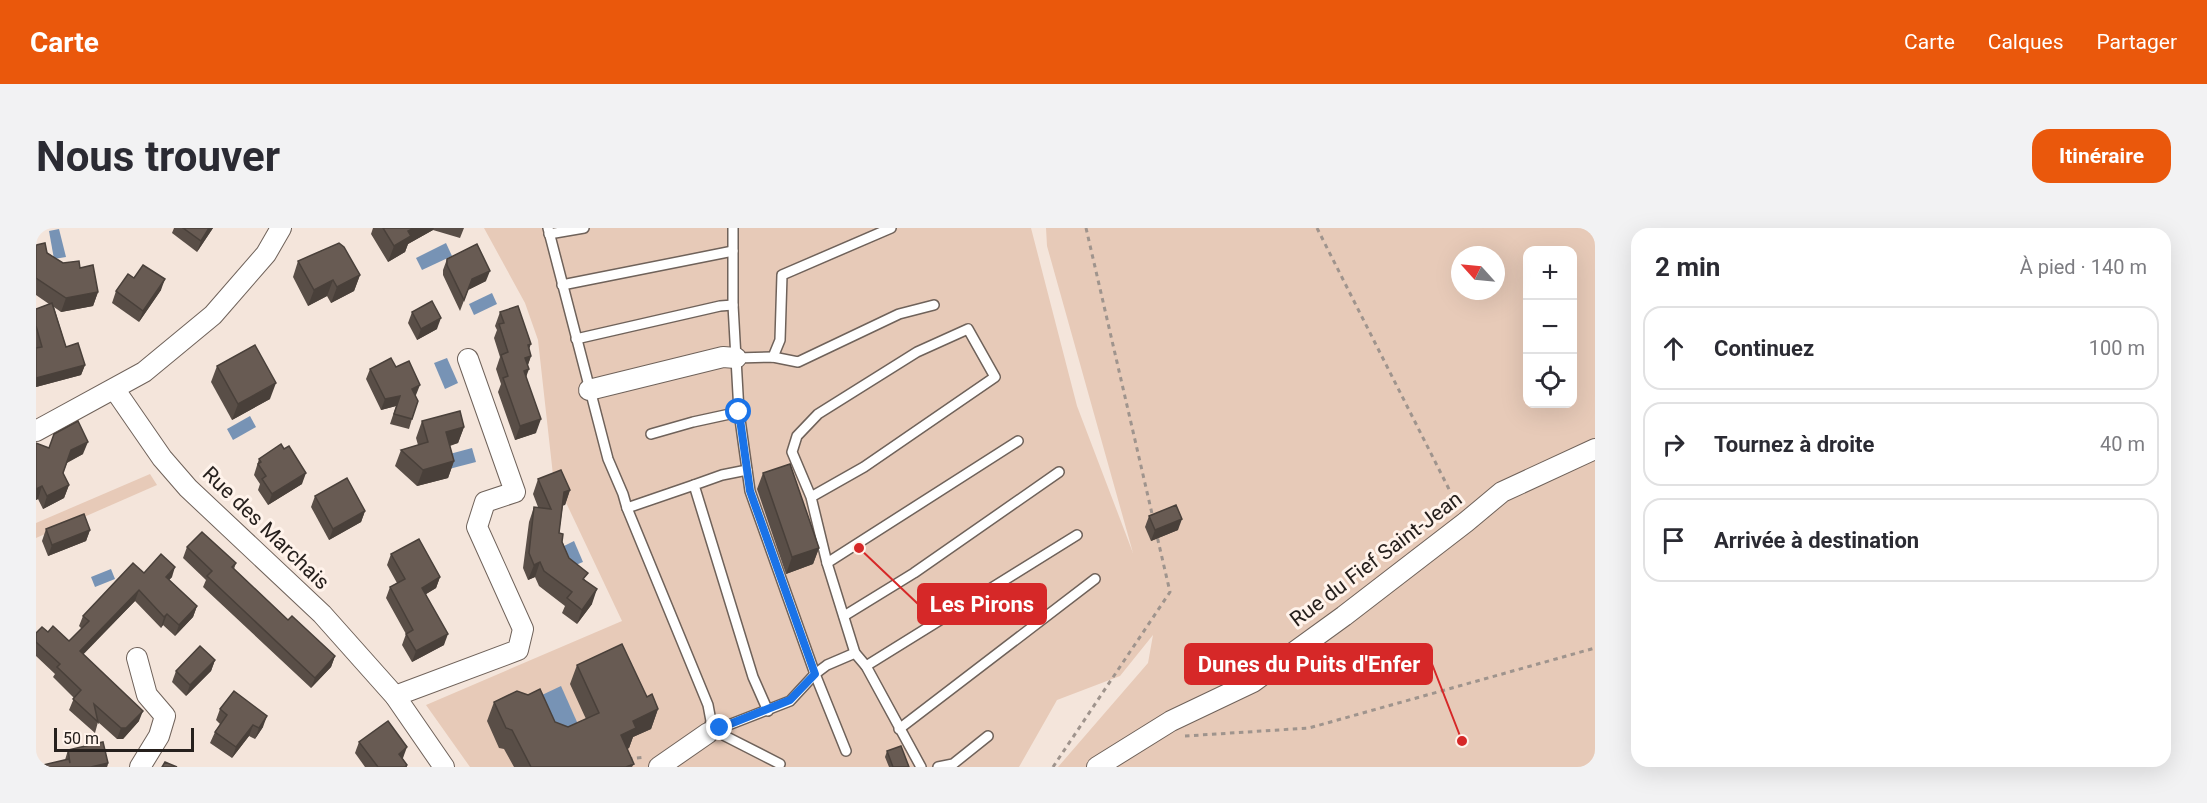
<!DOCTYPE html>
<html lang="fr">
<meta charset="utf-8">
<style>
body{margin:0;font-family:Roboto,sans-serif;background:#f2f2f3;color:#2b2b33}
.controls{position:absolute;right:18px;top:18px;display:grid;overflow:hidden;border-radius:12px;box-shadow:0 6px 24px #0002}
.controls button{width:54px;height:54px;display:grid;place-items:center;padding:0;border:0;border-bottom:2px solid #e1e1e2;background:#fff;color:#2b2b33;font:30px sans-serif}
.compass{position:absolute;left:1415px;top:18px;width:54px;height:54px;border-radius:50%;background:#fff;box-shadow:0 6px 24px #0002;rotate:297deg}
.scale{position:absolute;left:18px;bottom:15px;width:140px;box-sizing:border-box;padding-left:6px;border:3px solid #26201d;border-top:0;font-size:16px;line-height:21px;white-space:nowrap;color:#26201d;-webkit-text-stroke:4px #fff3eb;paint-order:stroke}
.stop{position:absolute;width:18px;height:18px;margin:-14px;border:4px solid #1a73e8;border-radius:50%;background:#fff}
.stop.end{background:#1a73e8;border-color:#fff;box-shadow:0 2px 6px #0008}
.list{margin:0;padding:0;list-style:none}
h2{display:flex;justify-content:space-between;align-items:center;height:78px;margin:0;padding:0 24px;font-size:26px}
h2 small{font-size:20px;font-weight:400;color:#7c7c81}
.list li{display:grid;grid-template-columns:39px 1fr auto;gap:18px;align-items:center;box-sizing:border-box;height:84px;margin:0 12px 12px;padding:0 12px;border:2px solid #e1e1e2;border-radius:18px}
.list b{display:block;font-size:22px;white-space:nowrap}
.list em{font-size:20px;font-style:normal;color:#7c7c81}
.icon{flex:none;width:33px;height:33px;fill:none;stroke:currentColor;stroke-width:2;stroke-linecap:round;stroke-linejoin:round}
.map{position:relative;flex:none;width:1559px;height:539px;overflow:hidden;border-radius:18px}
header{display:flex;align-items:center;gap:36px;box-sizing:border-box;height:84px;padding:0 30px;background:#ea580c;color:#fff}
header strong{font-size:28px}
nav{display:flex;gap:33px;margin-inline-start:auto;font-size:21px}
.intro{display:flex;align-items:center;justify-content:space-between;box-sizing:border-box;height:144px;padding:0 36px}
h1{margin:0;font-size:42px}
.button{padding:15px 27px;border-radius:18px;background:#ea580c;color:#fff;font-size:21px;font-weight:700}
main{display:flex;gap:36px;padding:0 36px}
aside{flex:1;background:#fff;border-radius:18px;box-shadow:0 6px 24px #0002}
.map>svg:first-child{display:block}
.green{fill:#e7cab8;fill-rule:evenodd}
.water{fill:#7793b5}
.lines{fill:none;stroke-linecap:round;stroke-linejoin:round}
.lane-casing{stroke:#6f625a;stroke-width:12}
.street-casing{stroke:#6f625a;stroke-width:22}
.path{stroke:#9f948d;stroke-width:3;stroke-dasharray:4.5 4.5;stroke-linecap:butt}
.lane{stroke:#fff;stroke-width:9}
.street{stroke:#fff;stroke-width:20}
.wall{fill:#594e47}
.shaded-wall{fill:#49403a}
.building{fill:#685b53;stroke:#49403a;stroke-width:1.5}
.route{stroke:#1a73e8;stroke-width:8}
.labels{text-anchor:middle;stroke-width:6;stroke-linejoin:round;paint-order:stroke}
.street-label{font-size:21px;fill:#26201d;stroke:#fff3eb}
.leader{fill:none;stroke:#d62828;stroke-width:2}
.callout-dot{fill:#d62828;stroke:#fff3eb;stroke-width:2}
.callout{fill:#d62828;stroke:#d62828;stroke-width:2}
.callout-label{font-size:22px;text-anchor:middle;font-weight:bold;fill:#fff}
</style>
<header>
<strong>Carte</strong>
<nav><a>Carte</a><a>Calques</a><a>Partager</a></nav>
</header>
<div class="intro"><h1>Nous trouver</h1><a class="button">Itinéraire</a></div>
<main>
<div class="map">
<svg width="1559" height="539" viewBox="0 0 1559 539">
<rect width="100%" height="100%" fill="#f4e5db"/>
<g class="green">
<path d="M448,0H995L1041,178L1097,325L1011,18L1010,0H1559V539H1022L1112,435L1117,407L1084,448L1021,472L983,539H434L390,477L586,393L517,247L502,112L489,75ZM1492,22H1536V176H1492ZM1424,27H1460V63H1424Z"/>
<path d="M114,246L121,257L0,310V295Z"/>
</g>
<g class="water">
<path d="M23,1L30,29L18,31L13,3Z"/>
<path d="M410,15L416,28L386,42L380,30Z"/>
<path d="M456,65L461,76L438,87L433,76Z"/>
<path d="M411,130L422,155L409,161L398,135Z"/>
<path d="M214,188L220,199L197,212L191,201Z"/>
<path d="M436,220L440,234L413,241L410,227Z"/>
<path d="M538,313L547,334L537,338L528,318Z"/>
<path d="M75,341L79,351L59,359L55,349Z"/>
<path d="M525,458L545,503L525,511L506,467Z"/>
</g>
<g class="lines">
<defs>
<g id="lane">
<path d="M512,0L572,231L587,266L591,280L672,477L675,493L672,505"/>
<path d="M697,0V77L703,184L714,263L779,446L810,523"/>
<path d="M513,6L548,0"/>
<path d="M526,57L697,23"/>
<path d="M540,111L684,78L697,77"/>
<path d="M737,129L744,112L746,47L855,0"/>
<path d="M700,130L737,129L762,134L863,86L898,77"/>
<path d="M615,206L657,194L703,184"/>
<path d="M711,242L686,247L658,257L717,449L732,483"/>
<path d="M775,269L828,239L959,149L932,101L881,124L782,186L761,208L756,224L775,269L791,335L819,425L830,438L885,539"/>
<path d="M591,280L658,257"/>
<path d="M791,335L982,213"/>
<path d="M808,388L878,345L1023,244"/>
<path d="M830,438L1041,307"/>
<path d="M684,500L689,508L744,536"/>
<path d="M863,501L1059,351"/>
<path d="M672,505L754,473L779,446L791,437L819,425"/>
<path d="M902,539L917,536L952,508"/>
</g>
<g id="street">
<path d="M79,162L126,230L152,260L286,386L359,468L408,539"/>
<path d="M553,162L687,129L700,130"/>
<path d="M0,203L108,144L177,87L230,26L245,0"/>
<path d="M101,430L111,467L129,488L123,508L104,539"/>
<path d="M359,468L482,422L487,401L441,299L449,274L479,264L432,131"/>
<path d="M623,539L672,505"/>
<path d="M1061,539L1135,493L1217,454L1308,388L1430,294L1466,264L1559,221"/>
</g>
</defs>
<use href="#lane" class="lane-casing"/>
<use href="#street" class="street-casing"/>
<g class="path">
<path d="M1050,0L1117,290"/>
<path d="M1281,0L1421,277"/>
<path d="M1149,508L1273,500L1559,420"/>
<path d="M592,531L609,529"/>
<path d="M1017,539L1134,364L1121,308"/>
</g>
<use href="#lane" class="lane"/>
<use href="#street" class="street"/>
</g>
<g class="wall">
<path d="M138,0H177L161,24L136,5Z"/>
<path d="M337,0H428L424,10L397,2L372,16L369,24L352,34L335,6Z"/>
<path d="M1554,0H1559V5H1558Z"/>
<path d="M0,17L27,35L44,40L62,64L57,78L25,84L18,79L30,119L49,137L45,147L0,159V81L13,76L0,67Z"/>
<path d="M411,31L450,53L432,62L424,83L407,47V42Z"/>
<path d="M262,33L324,47L318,63L295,75L291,68L272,78L257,49Z"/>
<path d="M98,50L125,62L103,94L76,75L80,63Z"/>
<path d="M376,84L401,101L381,112L372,95Z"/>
<path d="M464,84L493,121L495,128L492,137L490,150L500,205L479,212L462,164L465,156L460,141L464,129L458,110L461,102L459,98Z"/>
<path d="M181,138L234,171L196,192L175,154Z"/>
<path d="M360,139L380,167L376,191L373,201L354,196L360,178L345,182L330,151L334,141Z"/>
<path d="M386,193L428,199L422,215L414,218L418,233L412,250L381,258L359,238L365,222L382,217L380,210Z"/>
<path d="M0,215L13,220L47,226L31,235L27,245L33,257L28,270L7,281L2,271L0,272Z"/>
<path d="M223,231L266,256L232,277L222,262L224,256L218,247Z"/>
<path d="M727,245L783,320L777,336L750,346L721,261Z"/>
<path d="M502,251L534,262L529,277H527L523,305L533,330L549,352L556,376L541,396L526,385L529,378L503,358L499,349L492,352L487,340L493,294L498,279H502L497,266Z"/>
<path d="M279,268L329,283L325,294L293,312L275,279Z"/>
<path d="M1113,288L1142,302L1115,313L1109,299Z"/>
<path d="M10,301L54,302L50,313L12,328L6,313Z"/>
<path d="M151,319L200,335L198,341L252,392L299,428L295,439L275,460L167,359L170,352L147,330Z"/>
<path d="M355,326L404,349L400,360L390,366L408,417L376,434L366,417L370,406L350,370L354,359L361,355L351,337Z"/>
<path d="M108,345L136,349L133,352L161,378L157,389L139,408L127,397L125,400L99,373L47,426L103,493L87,511H81L62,494L59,505L33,482L38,470L17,449L19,446L0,428V405L12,404L33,413L46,401L43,398L47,388Z"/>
<path d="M179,432L175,443L150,468L136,454L140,443Z"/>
<path d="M541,437L611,469L622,481L615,501L597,509L593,520L591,521L598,536L596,539H478L468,521L463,520L451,493L458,474L532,499L550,491L534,456Z"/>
<path d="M184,481L227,499L219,511L213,508L196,530L174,515L179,504L184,496L180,492Z"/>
<path d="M323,514L367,531L371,537V539H329L319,525Z"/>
<path d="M32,522L72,535L71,539H6L7,537L29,532Z"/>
<path d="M851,523L873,539H853L849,529Z"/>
</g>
<g class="shaded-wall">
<path d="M173,0H177L161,24L165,13Z"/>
<path d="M378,0H398L397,2L372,16L369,24L352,34L358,18L372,3Z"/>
<path d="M454,43L450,53L432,62L436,51Z"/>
<path d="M324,47L318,63L295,75L301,59Z"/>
<path d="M129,51L125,62L103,94L107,83Z"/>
<path d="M297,52L291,68L272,78L278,62Z"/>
<path d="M62,64L57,78L25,84L30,70Z"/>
<path d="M405,90L401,101L381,112L385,101Z"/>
<path d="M495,116L490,129L495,128L490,142L484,144L492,117Z"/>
<path d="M49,137L45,147L0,159V150Z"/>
<path d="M493,141L488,155V143Z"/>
<path d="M240,155L234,171L196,192L202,176Z"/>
<path d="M384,157L380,167L373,172L376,161Z"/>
<path d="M364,168L360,178L345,182L349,171Z"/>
<path d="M505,191L500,205L479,212L484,198Z"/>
<path d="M428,199L422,215L404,220L410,204Z"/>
<path d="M52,214L47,226L30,235L35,222Z"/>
<path d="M418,233L412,250L381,258L387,242Z"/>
<path d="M270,245L266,256L232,277L236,266Z"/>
<path d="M33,257L28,270L7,281L11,268Z"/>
<path d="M6,258L2,271L0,272V261Z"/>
<path d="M534,262L529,277L523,279L528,264Z"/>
<path d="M329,283L325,294L293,312L297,301Z"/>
<path d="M1146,291L1142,302L1115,313L1119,302Z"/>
<path d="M54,302L50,313L12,328L16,317Z"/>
<path d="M783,320L777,336L750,346L756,329Z"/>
<path d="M504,334L499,349L492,352L498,337Z"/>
<path d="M139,339L136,349L126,359L130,349Z"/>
<path d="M404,349L400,360L382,371L386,360Z"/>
<path d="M561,361L556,376L541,396L546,382Z"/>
<path d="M103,362L99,373L40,434L44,423Z"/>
<path d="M161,378L157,389L139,408L143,397Z"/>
<path d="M131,386L127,397L125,400L128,389Z"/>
<path d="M412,406L408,417L376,434L380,423Z"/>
<path d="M299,428L295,439L275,460L279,450Z"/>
<path d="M179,432L175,443L150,468L154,457Z"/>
<path d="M622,481L615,501L597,509L593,520L578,527L585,507L597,493Z"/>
<path d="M107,483L103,493L87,511H81L85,500Z"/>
<path d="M231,488L227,499L219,511L223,500Z"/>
<path d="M217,497L213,508L196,530L200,519Z"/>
<path d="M371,519L367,530L359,537L363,526Z"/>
<path d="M72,535L71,539H55Z"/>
</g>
<g class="building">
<path d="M147,0H173L165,13Z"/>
<path d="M347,0H378L372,3L375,8L358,18Z"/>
<path d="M9,15L11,25L27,35L43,33L44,40L57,37L62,64L30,70L0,50V17Z"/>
<path d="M303,15L308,19L324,47L301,59L297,52L278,62L262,33Z"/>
<path d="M441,16L454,43L436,51L428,72L411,37V31Z"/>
<path d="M107,37L129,51L107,83L80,63L92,46L98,50Z"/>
<path d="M396,73L405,90L385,101L376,84Z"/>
<path d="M16,75L30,119L42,115L49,137L0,150V120L6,119L0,98V81Z"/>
<path d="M482,78L495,116L492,117L495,128L489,130L493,141L488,143L505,191L484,198L467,150L472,148L465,127L472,124L463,96L468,95L464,84Z"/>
<path d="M219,117L240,155L202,176L181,138Z"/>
<path d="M355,130L360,139L373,133L384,157L376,161L382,173L376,191L358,186L364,168L349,171L334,141Z"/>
<path d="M424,183L428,199L410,204L418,233L387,242L365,222L392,214L386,193Z"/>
<path d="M42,193L52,214L35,222L27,245L33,257L11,268L6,258L0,261V215L13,220L18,206Z"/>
<path d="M245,216L248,221L253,218L270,245L236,266L226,251L230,248L222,236L225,234L223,231Z"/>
<path d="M754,236L783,320L756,329L727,245Z"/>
<path d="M525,242L534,262L528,264L523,305L527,306L526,314L533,330L552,345L547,351L561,361L546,382L531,370L536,364L508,343L504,334L498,337L493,325L498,279L515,281L502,251Z"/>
<path d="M311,250L329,283L297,301L279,268Z"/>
<path d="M1140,277L1146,291L1119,302L1113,288Z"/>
<path d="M48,286L54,302L16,317L10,301Z"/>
<path d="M166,304L200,335L196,339L252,392L256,388L299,428L279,450L171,348L176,343L151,319Z"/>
<path d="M383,311L404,349L386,360L412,406L380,423L370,406L377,402L354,359L369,351L355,326Z"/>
<path d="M125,326L139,339L130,349L161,378L143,397L131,386L128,389L103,362L44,423L107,483L90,500H85L58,476L62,494L37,471L45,462L21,439L24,436L0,414V405L6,399L12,404L17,398L33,413L53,393L47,388L97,335L108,345Z"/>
<path d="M586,416L611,469L616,466L622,481L597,493L600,500L585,507L598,536L590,539H495L476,502L470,500L458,474L481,463L492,467L504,461L519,494L532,499L563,485L541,437Z"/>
<path d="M164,418L179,432L154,457L140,443Z"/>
<path d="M198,463L231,488L223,500L217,497L200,519L179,504L191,487L184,481Z"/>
<path d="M352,493L371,519L363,526L371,537L369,539H342L323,514Z"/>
<path d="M67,514L72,535L55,539H8L7,537L33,531L34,535L32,522Z"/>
<path d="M865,518L873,539H857L851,523Z"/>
<path d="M129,534L141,539H126Z"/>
</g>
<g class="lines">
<path class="route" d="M684,500L754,472L779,446L714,263L703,184"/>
</g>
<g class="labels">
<g class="street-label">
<text transform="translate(230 300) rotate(44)" y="7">Rue des Marchais</text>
<text transform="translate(1340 331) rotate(-37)" y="7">Rue du Fief Saint-Jean</text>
</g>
</g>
<path class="leader" d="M823 320L882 376M1426 513L1396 436"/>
<g class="callout-dot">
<circle cx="823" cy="320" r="6"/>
<circle cx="1426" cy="513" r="6"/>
</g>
<g class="callout">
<rect x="882" y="356" width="128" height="40" rx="6"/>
<rect x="1149" y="416" width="247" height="40" rx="6"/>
</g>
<g class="callout-label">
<text x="946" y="384">Les Pirons</text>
<text x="1273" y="444">Dunes du Puits d'Enfer</text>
</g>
</svg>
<div class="controls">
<button>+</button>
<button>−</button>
<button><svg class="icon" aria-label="locate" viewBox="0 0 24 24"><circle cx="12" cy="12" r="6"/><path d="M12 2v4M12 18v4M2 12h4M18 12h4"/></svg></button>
</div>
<svg class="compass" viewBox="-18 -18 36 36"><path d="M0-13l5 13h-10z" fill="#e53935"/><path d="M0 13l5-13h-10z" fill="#7c7c81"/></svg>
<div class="scale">50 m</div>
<div class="stop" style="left:703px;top:184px"></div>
<div class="stop end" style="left:684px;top:500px"></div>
</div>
<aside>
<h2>2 min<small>À pied · 140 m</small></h2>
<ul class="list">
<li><svg class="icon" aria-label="ahead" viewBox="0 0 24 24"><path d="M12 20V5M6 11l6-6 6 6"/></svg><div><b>Continuez</b></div><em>100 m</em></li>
<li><svg class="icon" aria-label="right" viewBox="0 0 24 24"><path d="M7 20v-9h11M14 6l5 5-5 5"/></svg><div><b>Tournez à droite</b></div><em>40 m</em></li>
<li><svg class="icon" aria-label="arrive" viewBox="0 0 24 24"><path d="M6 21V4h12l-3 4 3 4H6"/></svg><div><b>Arrivée à destination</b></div></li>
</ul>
</aside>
</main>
